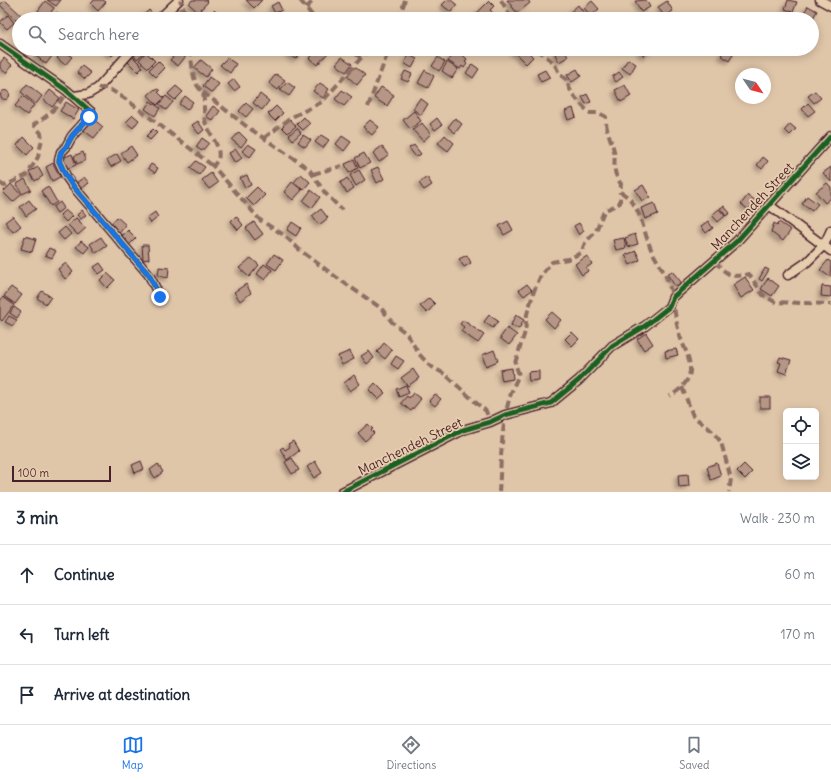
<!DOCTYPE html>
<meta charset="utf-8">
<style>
body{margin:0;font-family:Delius,sans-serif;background:#f2f2f3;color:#1f2937}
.controls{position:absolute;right:12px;bottom:12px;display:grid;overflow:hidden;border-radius:6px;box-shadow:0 2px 10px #0003}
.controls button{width:36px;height:36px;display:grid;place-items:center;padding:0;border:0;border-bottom:1px solid #e0e1e3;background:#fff;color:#1f2937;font:20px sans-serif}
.compass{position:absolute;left:735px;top:68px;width:36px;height:36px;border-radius:50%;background:#fff;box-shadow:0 2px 10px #0003;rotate:125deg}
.scale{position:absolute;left:12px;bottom:10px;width:99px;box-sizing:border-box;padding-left:4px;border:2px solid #4a1f2b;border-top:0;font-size:11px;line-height:14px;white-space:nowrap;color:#4a1f2b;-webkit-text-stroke:3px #e6cdae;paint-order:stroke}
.stop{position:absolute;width:12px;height:12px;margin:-9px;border:3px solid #1a73e8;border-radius:50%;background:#fff}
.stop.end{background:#1a73e8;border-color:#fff;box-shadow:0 1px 4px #0008}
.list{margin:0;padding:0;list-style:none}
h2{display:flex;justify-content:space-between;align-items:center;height:52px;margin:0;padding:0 16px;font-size:17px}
h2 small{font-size:13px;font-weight:400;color:#747a83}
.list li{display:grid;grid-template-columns:26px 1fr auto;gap:12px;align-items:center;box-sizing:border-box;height:60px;padding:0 16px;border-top:1px solid #e0e1e3}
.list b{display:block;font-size:15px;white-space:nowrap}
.list em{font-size:13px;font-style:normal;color:#747a83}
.icon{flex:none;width:22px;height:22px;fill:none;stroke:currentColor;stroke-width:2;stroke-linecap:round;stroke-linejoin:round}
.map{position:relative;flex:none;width:831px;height:492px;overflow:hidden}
.search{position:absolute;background:#fff;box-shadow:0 2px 10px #0003;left:12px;right:12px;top:12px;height:44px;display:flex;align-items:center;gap:10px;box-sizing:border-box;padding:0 14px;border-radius:22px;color:#747a83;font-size:15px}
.sheet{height:232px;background:#fff}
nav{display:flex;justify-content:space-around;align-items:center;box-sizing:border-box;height:56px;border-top:1px solid #e0e1e3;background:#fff;font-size:11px;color:#747a83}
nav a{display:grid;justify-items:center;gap:2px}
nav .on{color:#1a73e8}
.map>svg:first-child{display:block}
.building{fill:#b69786;stroke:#4a1f2b;filter:url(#shadow)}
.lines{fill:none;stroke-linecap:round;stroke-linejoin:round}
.minor-casing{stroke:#4a1f2b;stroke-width:11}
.minor{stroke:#e6cdae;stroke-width:8}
.quiet{stroke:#8d6e63;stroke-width:4;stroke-dasharray:8 4;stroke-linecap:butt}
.cycleway-casing{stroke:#e6cdae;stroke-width:8}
.cycleway{stroke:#1b5e20;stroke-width:5}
.route{stroke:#1a73e8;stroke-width:5}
.labels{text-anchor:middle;stroke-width:3.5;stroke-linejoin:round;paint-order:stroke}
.street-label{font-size:13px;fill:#4a1f2b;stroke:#e6cdae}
</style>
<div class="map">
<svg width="831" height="492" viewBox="0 0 831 492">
<defs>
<filter id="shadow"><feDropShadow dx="-3" dy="3" stdDeviation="2" flood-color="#0004"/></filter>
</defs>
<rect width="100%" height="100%" fill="#e0c6a9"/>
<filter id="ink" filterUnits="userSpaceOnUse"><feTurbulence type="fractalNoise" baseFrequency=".025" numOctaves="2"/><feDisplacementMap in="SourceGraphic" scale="8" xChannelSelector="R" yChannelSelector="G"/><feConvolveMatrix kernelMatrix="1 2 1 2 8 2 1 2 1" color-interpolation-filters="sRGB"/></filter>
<g filter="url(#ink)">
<g class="building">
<path d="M5,0L23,17L18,22L0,5Z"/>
<path d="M47,0H61L56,6Z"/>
<path d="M94,0H103L106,2L98,11L91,4Z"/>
<path d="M192,0H206L208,2L198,12L189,4Z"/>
<path d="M246,0H262L254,8Z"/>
<path d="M447,0H451L457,5L451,12L442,5Z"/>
<path d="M507,0H528L530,3L517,13Z"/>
<path d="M646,0L650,7L641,12L635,1Z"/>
<path d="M788,0L797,2L793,12L785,9Z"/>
<path d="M45,1L54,8L47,18L38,11Z"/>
<path d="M489,1L494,6L490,10L495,15L491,19H481L476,14Z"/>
<path d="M592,1L599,9L591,16L584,8Z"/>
<path d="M667,1L673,11L664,16L658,7Z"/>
<path d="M278,2L282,10L275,13L271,6Z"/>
<path d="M578,5L584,13L574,19L569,13Z"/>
<path d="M808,6L817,11L812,20L802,16Z"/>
<path d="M149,10L155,16L153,19H143L141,17Z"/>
<path d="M214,10L222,18L221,19H210L208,17Z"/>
<path d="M57,12L63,19H50V18Z"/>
<path d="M8,15L14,23L7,29L0,22Z"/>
<path d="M40,49H45L53,55L46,64L35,55Z"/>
<path d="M105,49H117L112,56Z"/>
<path d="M136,49H146L147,50L137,59L132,53Z"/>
<path d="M291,49H300L303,52L295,59L288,53Z"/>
<path d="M317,49H325L328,53L317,65L309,58Z"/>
<path d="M456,49L467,59L465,62L467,64L464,68L462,66L460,69L448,61Z"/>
<path d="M516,49H525L533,57L526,64L513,51Z"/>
<path d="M560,49H564L568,57L559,62L554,52Z"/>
<path d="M639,49H654L644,56Z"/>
<path d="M726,49L736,50L729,61L721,55Z"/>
<path d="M64,50L72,57L65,65L57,58Z"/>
<path d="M179,50L186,56L178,66L170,60Z"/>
<path d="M146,52L155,61L148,68L139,60Z"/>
<path d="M409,55L417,59L412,68L404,63Z"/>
<path d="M133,57L143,67L138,72L128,62Z"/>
<path d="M342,57L352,64L346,72L336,64Z"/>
<path d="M438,57L445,62L439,71L432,66Z"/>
<path d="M4,58L12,65L6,73L0,68V63Z"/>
<path d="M227,58L236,64L230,73L220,65Z"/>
<path d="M628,59L636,64L630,74L622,68Z"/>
<path d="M201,60L212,69L206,77L194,68Z"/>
<path d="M158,61L165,68L156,77L149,70Z"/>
<path d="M447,62L458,69L452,78L442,71Z"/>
<path d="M472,64L479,69L473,78L466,73Z"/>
<path d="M82,66L91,73L85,79L77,72Z"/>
<path d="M355,67L365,75L357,85L347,76Z"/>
<path d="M577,69L581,76L572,82L567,75Z"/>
<path d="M425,70L434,76L428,88L418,83Z"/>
<path d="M545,70L550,78L541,82L537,74Z"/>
<path d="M405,71L412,74L408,82L401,79Z"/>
<path d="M619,72L623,77L616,82L612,77Z"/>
<path d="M276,74L285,80L278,90L269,83Z"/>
<path d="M209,77L219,84L212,93L203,86Z"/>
<path d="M234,79L240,87L234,91L228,84Z"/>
<path d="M287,82L295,88L289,96L280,90Z"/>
<path d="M320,83L329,89L323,98L313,91Z"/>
<path d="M27,84L42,96L36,104L21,92Z"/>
<path d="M625,85L631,96L621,102L615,90Z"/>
<path d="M176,86L183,92L175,100L168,94Z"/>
<path d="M381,87L394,95L387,106L374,98Z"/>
<path d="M155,89L156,90L158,89L160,91L158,92L164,98L157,105L148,95Z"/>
<path d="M50,90L60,98L52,107L43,99Z"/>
<path d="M342,90L352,97L344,106L335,99Z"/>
<circle cx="5" cy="95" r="4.5"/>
<path d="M815,91L821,98L814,103L808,96Z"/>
<path d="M260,94L269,101L262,110L253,103Z"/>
<path d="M587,94L591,102L586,104L582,97Z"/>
<path d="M23,96L34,105L27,115L15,106Z"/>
<path d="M166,96L173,102L166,110L159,104Z"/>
<path d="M185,96L193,102L187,110L179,104Z"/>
<path d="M420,98L428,104L421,115L413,109Z"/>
<path d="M150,101L160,108L155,116L145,109Z"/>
<path d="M66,102L79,110L73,119L60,111Z"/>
<path d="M246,103L253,109L246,117L239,111Z"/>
<path d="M808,103L815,111L808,116L802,109Z"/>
<path d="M213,106L220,111L213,121L206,116Z"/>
<path d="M276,106L283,113L275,121L268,114Z"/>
<path d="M573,108L576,117L568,120L565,111Z"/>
<path d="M414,111L421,121L410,129L403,120Z"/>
<path d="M133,115L139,120L133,128L126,122Z"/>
<path d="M304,117L310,124L303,130L297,124Z"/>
<path d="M92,118L103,127L94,138L83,130Z"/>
<path d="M437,118L442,125L435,130L430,124Z"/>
<path d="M455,118L462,124L455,133L448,127Z"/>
<path d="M290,119L296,126L288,133L282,127Z"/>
<path d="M370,120L379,127L372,135L363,127Z"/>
<path d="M198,121L204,130L199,134L192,125Z"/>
<path d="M422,123L431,134L423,141L413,130Z"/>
<path d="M790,124L796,129L790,135L785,130Z"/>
<path d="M297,128L301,133L293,140L289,135Z"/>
<path d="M153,129L157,133L150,140L146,136Z"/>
<path d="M239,132L247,140L241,147L232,140Z"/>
<path d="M303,135L311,140L305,147L298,142Z"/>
<path d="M321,135L329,140L323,148L315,142Z"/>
<path d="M445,135L454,143L448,151L438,143Z"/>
<path d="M342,136L351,142L344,151L336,144Z"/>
<path d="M24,137L34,147L27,155L17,145Z"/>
<path d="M202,138L209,143L202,151L196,147Z"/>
<path d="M248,144L256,149L250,157L242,151Z"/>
<path d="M414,145L421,154L416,157L409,148Z"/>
<path d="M131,146L137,155L127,162L121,153Z"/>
<path d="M382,146L388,155L379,162L373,153Z"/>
<path d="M236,149L242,158L235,163L229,153Z"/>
<path d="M83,152L86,160L77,164L74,156Z"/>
<path d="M364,153L370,163L360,168L355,158Z"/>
<path d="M72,154L76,165L66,169L62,158Z"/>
<path d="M117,154L121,161L111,167L107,160Z"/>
<path d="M763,157L768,161L762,169L757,165Z"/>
<path d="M354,160L358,168L349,173L345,164Z"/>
<path d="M196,161L205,167L199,175L190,168Z"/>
<path d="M53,163L60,177L52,181L46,167Z"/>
<path d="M151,164L158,168L155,173L148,168Z"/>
<path d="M38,167L43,176L35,181L29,172Z"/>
<path d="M378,167L384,179L377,183L371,170Z"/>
<path d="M831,167V182L823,173Z"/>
<path d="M359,170L365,180L356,186L350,175Z"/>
<path d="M211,173L218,183L209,189L202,180Z"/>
<path d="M301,174L310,182L303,190L294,182Z"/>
<path d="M247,175L251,185L245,188L240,178Z"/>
<path d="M84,177L89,183L80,190L75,184Z"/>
<path d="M427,177L432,185L424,190L419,183Z"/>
<path d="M347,178L354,188L347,193L340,183Z"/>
<path d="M25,179L31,190L22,194L17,184Z"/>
<path d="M292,182L302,190L293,200L284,192Z"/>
<path d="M827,183L831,187V198L825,203L816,192Z"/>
<path d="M11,184L21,195L13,202L3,192Z"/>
<path d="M643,185L650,197L642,201L635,190Z"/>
<path d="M46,187L49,188L57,202L51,206L41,191Z"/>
<path d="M257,187L265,195L254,206L246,198Z"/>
<path d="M311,190L320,197L312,208L303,201Z"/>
<path d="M748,195L756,201L749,210L741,204Z"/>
<path d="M807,196L818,204L812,211L802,204Z"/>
<path d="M29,200L36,209L26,216L20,207Z"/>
<path d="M60,202L64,208L57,213L53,207Z"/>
<path d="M654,203L658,214L645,219L641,208Z"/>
<path d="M724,206L730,213L726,216L720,208Z"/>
<path d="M321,209L328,218L319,225L312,216Z"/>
<path d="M719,209L725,216L718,222L712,215Z"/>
<path d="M65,210L72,216L66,222L60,215Z"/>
<path d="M82,210L86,215L81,219L77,215Z"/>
<path d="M155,212L158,217L151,223L147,218Z"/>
<path d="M13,216L21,226L13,232L5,222Z"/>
<path d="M236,216L243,225L238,230L231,221Z"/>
<path d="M117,217L126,225L119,233L110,225Z"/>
<path d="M76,218L86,228L78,235L68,225Z"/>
<path d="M508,221L513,230L504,235L499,226Z"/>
<path d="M708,221L713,228L706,233L701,226Z"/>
<path d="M254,222L263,234L255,240L246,228Z"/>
<path d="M292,222L301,228L296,236L287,230Z"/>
<path d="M779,222L791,230L783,241L771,232L774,223L777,225Z"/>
<path d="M579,223L584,231L579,235L574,226Z"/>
<path d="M65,227L71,234L64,240L58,233Z"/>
<path d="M128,230L136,238L129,245L121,237Z"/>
<path d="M635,234L638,244L628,247L625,238Z"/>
<path d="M25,236L36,239L32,252L21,249Z"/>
<path d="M101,237L107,246L96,253L90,244Z"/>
<path d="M624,238L626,248L616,250L613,240Z"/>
<path d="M81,241L89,247L84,253L76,247Z"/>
<path d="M142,245H148L149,259L143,260Z"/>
<path d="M49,248L56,251L52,258L45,255Z"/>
<path d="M636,251L640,260L630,265L625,255Z"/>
<path d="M274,254L283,260L276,270L267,264Z"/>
<path d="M467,255L471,263L464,267L459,259Z"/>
<path d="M587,256L592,264L586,268L588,271L582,275L575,264Z"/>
<path d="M251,258L259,265L249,277L239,268Z"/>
<path d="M828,260L831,262L830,277L820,270Z"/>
<path d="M66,263L73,272L65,279L58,269Z"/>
<path d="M100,263L105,270L99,274L94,267Z"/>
<path d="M264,264L272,270L265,280L257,274Z"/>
<path d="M159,267L169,268L168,278L158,276Z"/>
<path d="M765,268L769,270L762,281L759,279Z"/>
<path d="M672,271L681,282L675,286L667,274Z"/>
<path d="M107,273L115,280L107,288L100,280Z"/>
<path d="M745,277L754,290L741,298L733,285Z"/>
<path d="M768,278L779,286L772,296L761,289Z"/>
<path d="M246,284L251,293L240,301L234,292Z"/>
<path d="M527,284L532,290L524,296L519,290Z"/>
<path d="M822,286L831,287V297L821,296Z"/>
<path d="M11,287L22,295L15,304L4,296Z"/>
<path d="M42,291L51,297L46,304L37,298Z"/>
<path d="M3,297L14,305L2,321L0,319V301Z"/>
<path d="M429,298L435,304L427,313L420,306Z"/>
<path d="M14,307L21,312L17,318L10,313Z"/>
<path d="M552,312L561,320L554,328L545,319Z"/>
<path d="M489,315L498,321L493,328L484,322Z"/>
<path d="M516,315L524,320L519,329L511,325Z"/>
<path d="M9,316L17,320L13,326L5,322Z"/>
<path d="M463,320L484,335L478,343L461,331L464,327L460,324Z"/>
<path d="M507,328L517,335L509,345L500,338Z"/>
<path d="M572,332L579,339L572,346L565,339Z"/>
<path d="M646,333L653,344L644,350L637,339Z"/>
<path d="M384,343L392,350L385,359L377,352Z"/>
<path d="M676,349L678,355L666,358L665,351Z"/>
<path d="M494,350L498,361L486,366L482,355Z"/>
<path d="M350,351L354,359L342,365L338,356Z"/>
<path d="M369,351L374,358L367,364L361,356Z"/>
<path d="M396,356L404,361L398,369L391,364Z"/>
<path d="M780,357L791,360L786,374L778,371L781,363L778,362Z"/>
<path d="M512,368L513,379L502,381L500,370Z"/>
<path d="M413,369L419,378L408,386L401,378Z"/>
<path d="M539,371V380L529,381L528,372Z"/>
<path d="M354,375L360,384L350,391L344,383Z"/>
<path d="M375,383L385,393L378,399L369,390Z"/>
<path d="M406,385L409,393L399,397L396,389Z"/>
<path d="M413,393L421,399L411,411L401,403L407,396L409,398Z"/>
<path d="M435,394L441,399L435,406L429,401Z"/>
<rect x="760" y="397" width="10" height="11"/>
<path d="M368,424L373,429L371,430L374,433L365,441L358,433Z"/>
<path d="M293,441L299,451L287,460L280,449L283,447L285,450L290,447L288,444Z"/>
<path d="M292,458L299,470L292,474L285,462Z"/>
<path d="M141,461L144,469L135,473L132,465Z"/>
<path d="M315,461L322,473L314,478L307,467Z"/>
<path d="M717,463L721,476L711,480L707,467Z"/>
<path d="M158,464L163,472L155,478L150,470Z"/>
<path d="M744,464L752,472L745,479L737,471Z"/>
<path d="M688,474L689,486L679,487L678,475Z"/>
</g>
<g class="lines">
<defs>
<g id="minor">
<path d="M820,0L831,6"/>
<path d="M159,19L179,0"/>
<path d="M0,44L66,90L91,112L89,117L72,136L66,147L61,152L59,161L66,176L73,186L149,275L160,297"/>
<path d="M74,96L88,94L98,88L133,49"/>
<path d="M769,205L831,251"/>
<path d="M788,275L807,262L824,245L831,230"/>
<path d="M342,492L463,430L490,422L505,415L551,403L579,380L612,346L645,326L669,307L673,297L737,241L831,136"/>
</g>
</defs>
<use href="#minor" class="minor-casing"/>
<use href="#minor" class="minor"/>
<g class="quiet">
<path d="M300,0L315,19"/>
<path d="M501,0L512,19"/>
<path d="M306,8L314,0"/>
<path d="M170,19L177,12L184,9L180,0"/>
<path d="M399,19L405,0"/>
<path d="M188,49C195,63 189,81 203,92C205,101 203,112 205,121C208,134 222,145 218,160L213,166L260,220L284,235L301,251L340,280L381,308L392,322L407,334L419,354L430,366L445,374L474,401L486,411L490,422"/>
<path d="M343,49L351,50L361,58"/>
<path d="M537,49L554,63L560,75L566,79C570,94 579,102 589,113H599L606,117C605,130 611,138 614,151C616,165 611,170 621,184L620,192C639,201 642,226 649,244C654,259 666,271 670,288C674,302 675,318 679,333C682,345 691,357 690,371C689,382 679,391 670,396"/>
<path d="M98,88H108L127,100L213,166"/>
<path d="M203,92L246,126L309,169L325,193L342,210"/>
<path d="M368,107L389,49"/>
<path d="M264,138L292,117L322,102L361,58L366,53L376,49"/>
<path d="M313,174L342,166"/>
<path d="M0,183L4,186L27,175L38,157L42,139L41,133L34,125C48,115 60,107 66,90"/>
<path d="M715,261C728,276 730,278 749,274L763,295L775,302L831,304"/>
<path d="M682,387L693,416L712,431L721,442L731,479L729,492"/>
<path d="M499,492C502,453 500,410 519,375L515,363L525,332L527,314L534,291L541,275L552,262L568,259L581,253L585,243L596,231L604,211L620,203V192"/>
</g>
<defs>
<g id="cycleway">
<path d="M0,44L66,90L91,112L89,117L72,136L66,147L61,152L59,161L66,176L73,186L149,275L160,297"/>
<path d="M342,492L463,430L490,422L505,415L551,403L579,380L612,346L645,326L669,307L673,297L737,241L831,136"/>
</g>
</defs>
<use href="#cycleway" class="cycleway-casing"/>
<use href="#cycleway" class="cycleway"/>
</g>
</g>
<g class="lines" filter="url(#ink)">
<path class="route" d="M89,117L72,136L66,147L61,152L59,161L66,176L73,186L149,275L160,297"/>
</g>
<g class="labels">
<g class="street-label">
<text transform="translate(752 206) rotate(-47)" y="5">Manchendeh Street</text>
<text transform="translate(410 446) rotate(-26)" y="5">Manchendeh Street</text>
</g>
</g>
</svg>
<div class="controls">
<button><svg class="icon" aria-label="locate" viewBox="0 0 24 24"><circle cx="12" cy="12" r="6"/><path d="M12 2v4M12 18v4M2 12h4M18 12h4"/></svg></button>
<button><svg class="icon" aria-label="layers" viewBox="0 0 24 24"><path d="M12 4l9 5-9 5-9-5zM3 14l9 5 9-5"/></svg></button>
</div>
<svg class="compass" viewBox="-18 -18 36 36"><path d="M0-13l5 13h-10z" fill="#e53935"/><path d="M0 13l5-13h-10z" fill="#747a83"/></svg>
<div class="scale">100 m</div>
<div class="stop" style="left:89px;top:117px"></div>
<div class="stop end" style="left:160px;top:297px"></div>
<div class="search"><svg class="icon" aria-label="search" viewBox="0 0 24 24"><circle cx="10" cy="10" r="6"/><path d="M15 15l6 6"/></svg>Search here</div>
</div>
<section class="sheet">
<h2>3 min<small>Walk · 230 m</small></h2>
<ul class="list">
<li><svg class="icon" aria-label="ahead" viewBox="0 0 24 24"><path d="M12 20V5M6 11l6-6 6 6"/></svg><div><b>Continue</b></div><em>60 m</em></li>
<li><svg class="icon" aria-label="left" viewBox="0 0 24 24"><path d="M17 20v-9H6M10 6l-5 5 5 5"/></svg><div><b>Turn left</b></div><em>170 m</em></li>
<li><svg class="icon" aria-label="arrive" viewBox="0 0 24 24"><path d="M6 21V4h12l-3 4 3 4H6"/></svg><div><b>Arrive at destination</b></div></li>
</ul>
</section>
<nav>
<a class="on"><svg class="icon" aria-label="map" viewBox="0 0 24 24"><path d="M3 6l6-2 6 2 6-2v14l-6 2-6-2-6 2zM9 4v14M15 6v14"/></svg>Map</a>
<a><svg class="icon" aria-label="directions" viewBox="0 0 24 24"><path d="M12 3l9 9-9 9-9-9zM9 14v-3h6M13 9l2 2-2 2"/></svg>Directions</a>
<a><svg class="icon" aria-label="saved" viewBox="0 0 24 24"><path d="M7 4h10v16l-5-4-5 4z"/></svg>Saved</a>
</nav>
